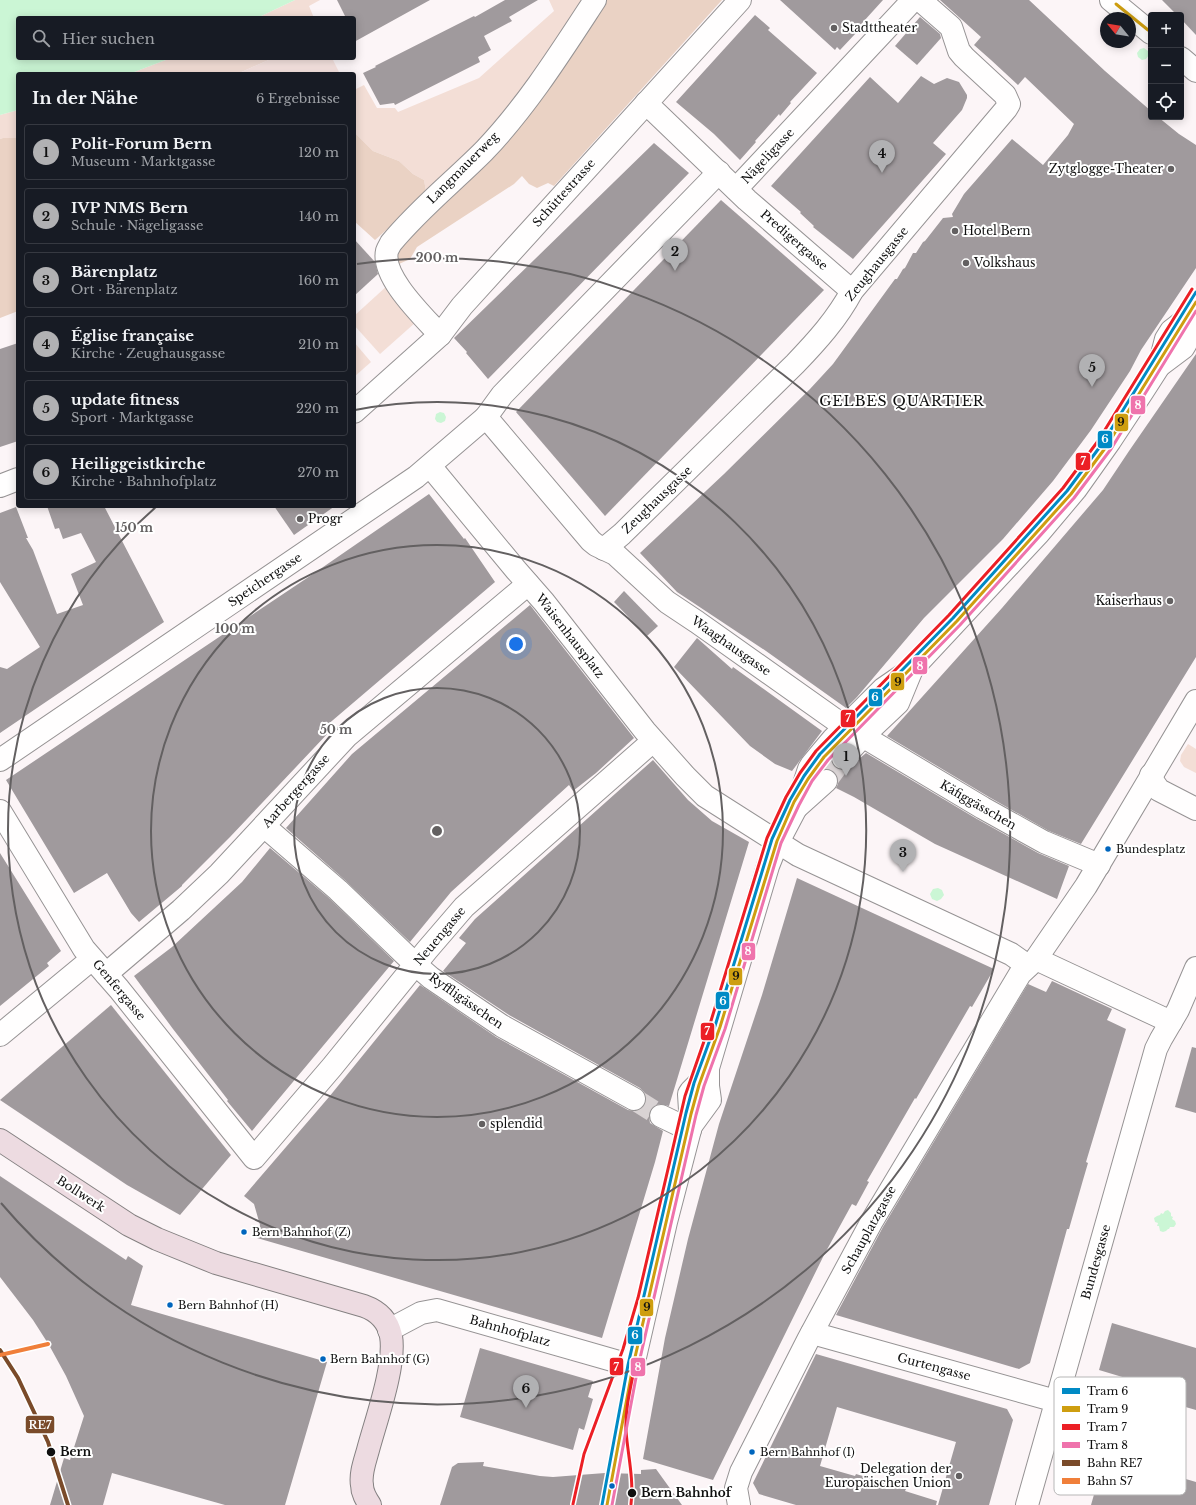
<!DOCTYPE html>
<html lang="de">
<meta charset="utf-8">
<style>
body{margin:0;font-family:"Libre Baskerville",serif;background:#20242c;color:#f1f3f6}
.controls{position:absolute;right:12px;top:12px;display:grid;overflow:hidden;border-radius:4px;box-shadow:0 2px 10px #0003}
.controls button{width:36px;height:36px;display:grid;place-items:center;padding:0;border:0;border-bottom:1px solid #363941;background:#171b24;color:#f1f3f6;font:20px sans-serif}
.compass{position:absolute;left:1100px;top:12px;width:36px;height:36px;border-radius:50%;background:#171b24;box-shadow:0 2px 10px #0003;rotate:300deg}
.you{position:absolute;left:516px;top:644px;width:14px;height:14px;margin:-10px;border:3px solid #fff;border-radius:50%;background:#1a73e8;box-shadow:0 0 0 6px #1a73e833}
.badge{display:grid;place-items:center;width:26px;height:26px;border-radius:50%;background:#b1b1b3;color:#111;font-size:13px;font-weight:700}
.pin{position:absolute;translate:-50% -33px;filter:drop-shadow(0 1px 2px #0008)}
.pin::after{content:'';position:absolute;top:21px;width:14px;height:12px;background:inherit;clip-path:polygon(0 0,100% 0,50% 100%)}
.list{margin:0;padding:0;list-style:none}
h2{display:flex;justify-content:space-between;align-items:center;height:52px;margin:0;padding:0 16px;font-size:17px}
h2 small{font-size:13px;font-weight:400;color:#9ea1a6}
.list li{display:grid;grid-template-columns:26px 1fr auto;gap:12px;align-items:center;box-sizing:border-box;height:56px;margin:0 8px 8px;padding:0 8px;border:1px solid #363941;border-radius:4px}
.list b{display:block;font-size:15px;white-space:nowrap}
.list p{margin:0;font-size:13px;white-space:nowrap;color:#9ea1a6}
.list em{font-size:13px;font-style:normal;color:#9ea1a6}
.icon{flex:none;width:22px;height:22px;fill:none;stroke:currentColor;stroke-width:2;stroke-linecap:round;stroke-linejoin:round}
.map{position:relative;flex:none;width:1196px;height:1505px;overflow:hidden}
.search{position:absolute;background:#171b24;box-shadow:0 2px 10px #0003;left:16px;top:16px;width:340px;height:44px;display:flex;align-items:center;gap:10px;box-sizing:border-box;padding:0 14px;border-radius:4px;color:#9ea1a6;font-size:15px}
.panel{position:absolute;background:#171b24;box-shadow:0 2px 10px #0003;left:16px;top:72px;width:340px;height:436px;border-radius:4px}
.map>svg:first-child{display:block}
.green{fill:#f3ded6}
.forest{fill:#ead2c4}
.pitch{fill:#f6e3e0}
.water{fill:#cbf6d5}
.building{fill:#a09a9d}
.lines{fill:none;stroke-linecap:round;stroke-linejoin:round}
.minor-tunnel{stroke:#d9d3d4;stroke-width:22;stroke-dasharray:22 11;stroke-linecap:butt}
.minor-casing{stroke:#969394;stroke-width:24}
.major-casing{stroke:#848081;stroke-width:24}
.minor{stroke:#fffefe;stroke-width:22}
.major{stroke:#eddbe1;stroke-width:22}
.rail-1-casing{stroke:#fff;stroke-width:7}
.rail-2-casing{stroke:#fff;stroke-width:7}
.rail-1{stroke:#7a4b2a;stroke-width:4}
.rail-2{stroke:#f07f3a;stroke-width:4}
.tram-1-casing{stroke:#fff;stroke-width:6}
.tram-2-casing{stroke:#fff;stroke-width:6}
.tram-3-casing{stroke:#fff;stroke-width:6}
.tram-4-casing{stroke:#fff;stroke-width:6}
.tram-1{stroke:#008ac5;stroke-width:3}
.tram-2{stroke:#ce9e10;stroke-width:3}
.tram-3{stroke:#ec1f25;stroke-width:3}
.tram-4{stroke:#ef73ac;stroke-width:3}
.ring{fill:none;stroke:#636061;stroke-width:2}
.poi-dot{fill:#636061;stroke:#fff;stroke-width:1.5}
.bus-dot{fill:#0065bd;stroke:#fff;stroke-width:1.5}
.stop-dot{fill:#101010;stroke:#fff;stroke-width:1.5}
.labels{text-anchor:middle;stroke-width:4;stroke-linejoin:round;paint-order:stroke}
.bus-label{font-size:11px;fill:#101010;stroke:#fff;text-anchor:start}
.poi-label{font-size:12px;fill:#101010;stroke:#fff;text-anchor:start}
.street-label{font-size:12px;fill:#101010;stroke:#fff}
.stop-label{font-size:12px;font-weight:bold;fill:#101010;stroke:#fff;text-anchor:start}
.quarter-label{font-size:14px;letter-spacing:1px;fill:#101010;stroke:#fff}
.key{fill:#fff;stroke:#b7b7b7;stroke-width:1}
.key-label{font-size:11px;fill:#101010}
.centre{fill:#636061;stroke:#fff;stroke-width:2}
.ring-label{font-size:12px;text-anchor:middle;font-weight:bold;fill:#636061;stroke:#fff;stroke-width:4;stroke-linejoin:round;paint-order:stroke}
.line-badge{stroke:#fff;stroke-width:1.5}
.badge-label{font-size:11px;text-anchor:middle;font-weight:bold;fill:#fff}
.pale-badge-label{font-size:11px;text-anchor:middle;font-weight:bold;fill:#111}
</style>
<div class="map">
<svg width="1196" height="1505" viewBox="0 0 1196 1505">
<rect width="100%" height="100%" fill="#fcf5f7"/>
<g class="green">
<path d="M295,0H320L309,6L314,18H257Z"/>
<path d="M549,0H594L553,64L431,198L426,191L424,180L413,174L399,161L373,151L354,132V90L364,85L377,108H395L398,112L479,78L554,11Z"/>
<path d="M171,58H273L237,74H129Z"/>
<path d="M18,110V138H3L0,139V115Z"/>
<path d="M388,285L416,322L380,354L354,325V316Z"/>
<path d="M354,342L371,362L354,377Z"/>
<path d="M1188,744L1196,749V773L1184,767L1180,761L1181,755Z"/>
</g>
<g class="forest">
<path d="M596,0H722L554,186L548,183L537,188L529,184L522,176L514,184L417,247L410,259L399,264L392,244L433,199Z"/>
<path d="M354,132L373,151L399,161L413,174L424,180L426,191L428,193L375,240L354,221Z"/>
<path d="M3,138H18V311L0,318V139Z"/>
</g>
<path class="pitch" d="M273,58H332L340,74H237Z"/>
<g class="water">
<path d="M0,0H295L257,18H18V58H171L129,74H18V110L0,115Z"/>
<path d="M1144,48L1148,51L1149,55L1146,59L1142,60L1138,57L1137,53L1140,49Z"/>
<path d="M440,412L444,413L446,417L445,421L441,423L437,422L435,419L436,414Z"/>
<path d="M938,888L942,890L944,895L941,899L937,901L932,899L930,894L933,889Z"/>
<path d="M1168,1210L1171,1213V1216L1173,1217L1172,1219L1175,1221L1176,1224L1174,1227H1170L1169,1229H1168L1166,1231L1163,1232L1160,1231L1159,1226H1157L1158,1223L1155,1222L1154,1218L1157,1216L1160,1215L1161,1213L1163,1214L1165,1211Z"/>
</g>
<g class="building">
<path d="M337,0H430L354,42V18H346Z"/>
<path d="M505,0H538L509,17L512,21L484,36L491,50L478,57L480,62L395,105L394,103L380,105L363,73L376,67L375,66L474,16L475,17Z"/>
<path d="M780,0H883L854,32L856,33L840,50L837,47L835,50Z"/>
<path d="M940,0H1029L1105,71L1151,111V117H1158L1179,134L1196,145V268L1141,350L1130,371L1091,430L1053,481L1003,539L924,618L857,697L846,708L766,651L677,592L640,553L724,474L810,389L833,364L895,279H897L903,269L905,268L913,253H916L923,242L925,241L943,218L953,217L952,214L964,194L1012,139L1043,165L1068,135L1074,124L1025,77L1018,85L991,60L974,45L981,37Z"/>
<path d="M1162,0H1196V35L1181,19V15H1177Z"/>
<path d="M755,15L770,28L768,30L817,73L790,102L791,103L780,116L779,114L755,141L756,142L740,160L714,134L676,102Z"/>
<path d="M920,17L940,34L941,38L917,65L895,46Z"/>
<path d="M921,76L934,84L947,78L959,82L967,95V98L962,110L933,143L946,154L853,259L813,227L814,226L800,213L801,212L771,186L870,77L898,103Z"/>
<path d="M654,143L689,173L488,379L466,353L467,352L454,338Z"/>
<path d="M721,200L824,290L605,516L516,412Z"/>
<path d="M354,239L375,262L378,274L354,296Z"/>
<path d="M18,343V441L0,447V349Z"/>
<path d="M1196,354V657L1081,844L1049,831L989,797L887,736L1002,608L1103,490L1129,451Z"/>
<path d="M429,494L464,539L465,538L495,582L326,726L330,731L230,837L182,885V886L139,922L131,913L107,873L74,893L6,780L313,574Z"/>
<path d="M47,506H104L164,622L0,733V667L7,669L40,647L0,582V513L16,507L28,538H26L33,550L57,614L83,605L71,574L96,562L81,533L63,539L59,528L55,529Z"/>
<path d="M274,506H335L294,535Z"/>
<path d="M624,591L658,626L647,636L614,602Z"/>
<path d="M530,605L634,738L596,773L573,791L569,785L483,863L451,892L410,942L346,881L286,828L352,754Z"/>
<path d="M697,638L732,669L733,667L822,731L792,771L775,764L750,746L674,667Z"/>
<path d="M866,753L977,819L1038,853L1069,866L1057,899L935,844L854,797L836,788L838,784V779L836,773L830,769H824L831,761L835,767L841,770H846Z"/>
<path d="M653,760L688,800L712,821L749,842L669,1106L660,1104L654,1106L650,1111L649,1117L650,1123L663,1131L655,1162L602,1338L257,1238L260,1225L254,1204L244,1196L329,1097L420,985L496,1037L628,1110L635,1111L640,1110L645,1105L646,1098L644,1092L640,1088L509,1015L443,971L466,943L459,938L475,919Z"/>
<path d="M270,848L330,899L394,961L252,1131L227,1101L228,1100L173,1029L134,976L172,947L242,882Z"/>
<path d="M0,853L61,951L47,963L49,966L0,1006Z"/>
<path d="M797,878L994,969L972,1007L970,1006L916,1099L915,1098L867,1181L869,1182L856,1206L852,1204L824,1255L713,1480L643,1459L665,1338L688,1239L719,1124L762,995Z"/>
<path d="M1052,981L1112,1009L1107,1020L1126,1029L1086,1162L1088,1163L1083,1180L1069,1229H1067L1030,1363L1019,1369L836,1315L883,1227L1028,984L1046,992Z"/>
<path d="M111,1005L231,1155L180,1215L127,1185L0,1100Z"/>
<path d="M1192,1047L1196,1048V1113L1175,1107Z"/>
<path d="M0,1176L126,1260L128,1256L143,1266L131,1305L327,1362L285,1505H225L112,1473L103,1505H50L64,1458L70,1460L84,1416L66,1376L49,1345L33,1320L0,1277Z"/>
<path d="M1112,1323L1196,1348V1410L1126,1390L1129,1379L1099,1370Z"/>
<path d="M480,1348L593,1381L588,1397L593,1399L584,1430L579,1428L573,1450L460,1417Z"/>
<path d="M816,1354L1007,1409L1013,1420L989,1505H938L956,1442L837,1407L820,1466L855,1476L856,1474L906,1489L905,1491L937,1501L936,1505H796L759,1494L753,1483Z"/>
<path d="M1077,1447L1196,1482V1505H1091L1097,1484L1068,1475Z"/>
<path d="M484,1462L483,1466L540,1476L553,1477L605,1473L641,1474V1470L656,1469L682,1505H440L452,1467L458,1463Z"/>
</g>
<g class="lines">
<g class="minor-tunnel">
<path d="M826,781L843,758"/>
<path d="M634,1099L661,1116"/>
</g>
<defs>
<g id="minor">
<path d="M1111,0L1151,33"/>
<path d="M1181,58L1196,71"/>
<path d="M646,103L747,200L852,291"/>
<path d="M736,189L913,0"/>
<path d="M440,335C424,317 381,277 387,251C388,248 390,245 391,243C419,209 453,182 484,151C527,106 561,52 595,0"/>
<path d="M1159,366L1183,348L1186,343L1193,314L1195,309"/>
<path d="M354,412L440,335L462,306L740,0"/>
<path d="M486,417L591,541L596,545L615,554L667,602L697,622L834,719L983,808L1044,842L1099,865"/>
<path d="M430,466L516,570L544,602L645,731L685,776L705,796L798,855L1011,954L1028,966"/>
<path d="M0,486L18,479"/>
<path d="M604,549L622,534L795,364C817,341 837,319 852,291L1006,109L1009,104L1005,95L964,57L959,51L951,27L920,0"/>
<path d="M843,758L863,736L898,703L912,669"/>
<path d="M0,760L416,477L486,417L502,395L719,172"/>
<path d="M1151,775L1154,783L1159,790L1196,809"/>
<path d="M797,807L826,781"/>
<path d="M0,811L84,949L119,989L254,1158L332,1067L427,950L464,907L653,741"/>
<path d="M264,826L338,890L416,965L431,978L502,1026L634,1099"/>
<path d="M1036,959L1171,1022"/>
<path d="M106,974L181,910L219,874L347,736L528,584"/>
<path d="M0,1035L92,959"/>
<path d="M661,1116L690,1130"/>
<path d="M691,1126L710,1100L708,1086V1068"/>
<path d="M389,1330L421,1313L437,1310L633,1366L666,1222L691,1126L689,1094L691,1091L699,1083L708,1068L768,866L776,846L796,808L809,769L812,764L833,739L883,689L912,669L1039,533L1076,489L1110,441L1143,391L1159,366L1166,339L1171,331L1193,314"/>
<path d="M812,1333L1056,1401"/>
<path d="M739,1505L736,1488L741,1472L808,1340L872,1221L1020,974L1036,959L1086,886L1196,701"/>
<path d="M1027,1505L1156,1049L1161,1039L1178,1010L1196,968"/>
</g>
<path id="major" d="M0,1140L129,1225L157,1239L216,1263L364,1306C378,1311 388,1321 391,1336C396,1365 376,1420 368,1450C365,1461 360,1474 362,1485C362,1493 366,1499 370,1505"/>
</defs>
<use href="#minor" class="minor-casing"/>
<use href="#major" class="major-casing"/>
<use href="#minor" class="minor"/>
<use href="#major" class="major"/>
<defs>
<path id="rail-1" d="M0,1350L18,1378L48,1442L68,1505"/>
<path id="rail-2" d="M0,1355L48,1344"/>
</defs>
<use href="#rail-1" class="rail-1-casing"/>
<use href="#rail-2" class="rail-2-casing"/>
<use href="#rail-1" class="rail-1"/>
<use href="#rail-2" class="rail-2"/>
<defs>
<path id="tram-1" d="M602,1505L628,1365L686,1113L694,1083L715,1026L772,839L790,800L804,776L820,754L953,618L1067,491L1102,444L1196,292"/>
<g id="tram-2">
<path d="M1116,4L1148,30"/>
<path d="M607,1505L633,1366L691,1114L699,1085L720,1027L777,841L794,802L808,779L824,757L957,621L1071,494L1106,447L1196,302"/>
</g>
<g id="tram-3">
<path d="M573,1504L584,1454L623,1349L638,1298L685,1096L710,1024L767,838L786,797L800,773L816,751L949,615L1063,488L1098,441L1192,289"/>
<path d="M631,1504C634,1479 628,1456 626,1431C625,1410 630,1390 634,1370"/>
</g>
<path id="tram-4" d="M612,1505L638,1367L696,1115L704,1086L725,1029L781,843L799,805L812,781L828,760L960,625L1074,498L1111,449L1196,311"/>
</defs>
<use href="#tram-1" class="tram-1-casing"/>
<use href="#tram-2" class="tram-2-casing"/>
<use href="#tram-3" class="tram-3-casing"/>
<use href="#tram-4" class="tram-4-casing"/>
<use href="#tram-1" class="tram-1"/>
<use href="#tram-2" class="tram-2"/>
<use href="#tram-3" class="tram-3"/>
<use href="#tram-4" class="tram-4"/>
</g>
<g class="ring">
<circle cx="437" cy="831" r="143"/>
<circle cx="437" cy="831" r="286"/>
<path d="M355 410A429 429 0 1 1 156 507"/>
<path d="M357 264A573 573 0 1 1 1 1203"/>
</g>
<g class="poi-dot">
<circle cx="834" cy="28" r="4"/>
<circle cx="1171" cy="169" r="4"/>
<circle cx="955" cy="231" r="4"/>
<circle cx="966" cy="263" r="4"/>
<circle cx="300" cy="519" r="4"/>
<circle cx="1170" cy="601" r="4"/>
<circle cx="482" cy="1124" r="4"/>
<circle cx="959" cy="1476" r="4"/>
</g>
<g class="bus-dot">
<circle cx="1108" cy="849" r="3.5"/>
<circle cx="244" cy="1232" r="3.5"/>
<circle cx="170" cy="1305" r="3.5"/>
<circle cx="323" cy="1359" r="3.5"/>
<circle cx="752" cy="1452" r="3.5"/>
<circle cx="612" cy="1486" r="3.5"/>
</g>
<g class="stop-dot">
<circle cx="51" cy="1452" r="5"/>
<circle cx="632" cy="1493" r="5"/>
</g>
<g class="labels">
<g class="bus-label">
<text x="1116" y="853">Bundesplatz</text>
<text x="252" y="1236">Bern Bahnhof (Z)</text>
<text x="178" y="1309">Bern Bahnhof (H)</text>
<text x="330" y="1363">Bern Bahnhof (G)</text>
<text x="760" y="1456">Bern Bahnhof (I)</text>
</g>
<g class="poi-label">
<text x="842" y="32">Stadttheater</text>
<text x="1163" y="173" text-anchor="end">Zytglogge-Theater</text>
<text x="963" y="235">Hotel Bern</text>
<text x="974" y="267">Volkshaus</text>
<text x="308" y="523">Progr</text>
<text x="1162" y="605" text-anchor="end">Kaiserhaus</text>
<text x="490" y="1128">splendid</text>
<text x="951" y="1473" text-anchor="end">Delegation der<tspan x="951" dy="14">Europäischen Union</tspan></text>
</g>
<g class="street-label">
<text transform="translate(768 156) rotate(-47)" y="4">Nägeligasse</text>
<text transform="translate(463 168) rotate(-45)" y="4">Langmauerweg</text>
<text transform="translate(564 193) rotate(-48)" y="4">Schüttestrasse</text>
<text transform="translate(794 240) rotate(41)" y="4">Predigergasse</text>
<text transform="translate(877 264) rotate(-51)" y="4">Zeughausgasse</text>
<text transform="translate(657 500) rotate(-44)" y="4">Zeughausgasse</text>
<text transform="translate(265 580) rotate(-34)" y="4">Speichergasse</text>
<text transform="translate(570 636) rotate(52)" y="4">Waisenhausplatz</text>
<text transform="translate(731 646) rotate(35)" y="4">Waaghausgasse</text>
<text transform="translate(296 791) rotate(-48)" y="4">Aarbergergasse</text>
<text transform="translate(978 805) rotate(30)" y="4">Käfiggässchen</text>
<text transform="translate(440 936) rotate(-50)" y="4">Neuengasse</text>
<text transform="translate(119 990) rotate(50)" y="4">Genfergasse</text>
<text transform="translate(466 1001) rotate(35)" y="4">Ryffligässchen</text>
<text transform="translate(81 1194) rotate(33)" y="4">Bollwerk</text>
<text transform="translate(869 1230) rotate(-61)" y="4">Schauplatzgasse</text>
<text transform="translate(1096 1262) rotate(-74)" y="4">Bundesgasse</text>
<text transform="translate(510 1331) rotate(16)" y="4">Bahnhofplatz</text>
<text transform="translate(934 1367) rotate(15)" y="4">Gurtengasse</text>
</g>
<g class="stop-label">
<text x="60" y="1456">Bern</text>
<text x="641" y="1497">Bern Bahnhof</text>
</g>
<g class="quarter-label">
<text x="902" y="406">GELBES QUARTIER</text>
</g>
</g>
<rect x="1054" y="1377" width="132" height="118" rx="6" class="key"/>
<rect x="1062" y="1388" width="18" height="6" fill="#008ac5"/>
<rect x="1062" y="1406" width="18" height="6" fill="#ce9e10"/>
<rect x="1062" y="1424" width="18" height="6" fill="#ec1f25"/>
<rect x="1062" y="1442" width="18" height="6" fill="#ef73ac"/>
<rect x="1062" y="1460" width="18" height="6" fill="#7a4b2a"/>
<rect x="1062" y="1478" width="18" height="6" fill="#f07f3a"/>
<g class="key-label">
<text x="1087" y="1395">Tram 6</text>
<text x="1087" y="1413">Tram 9</text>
<text x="1087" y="1431">Tram 7</text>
<text x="1087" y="1449">Tram 8</text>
<text x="1087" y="1467">Bahn RE7</text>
<text x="1087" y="1485">Bahn S7</text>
</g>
<circle cx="437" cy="831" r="6" class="centre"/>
<g class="ring-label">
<text x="437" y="262">200 m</text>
<text x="134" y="532">150 m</text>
<text x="235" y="633">100 m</text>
<text x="336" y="734">50 m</text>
</g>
<g class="line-badge">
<rect x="1130" y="395" width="16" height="20" rx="4" fill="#ef73ac"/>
<rect x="1114" y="413" width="15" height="19" rx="4" fill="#ce9e10"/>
<rect x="1097" y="430" width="16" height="19" rx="4" fill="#008ac5"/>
<rect x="1075" y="452" width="16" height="19" rx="4" fill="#ec1f25"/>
<rect x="912" y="656" width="16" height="19" rx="4" fill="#ef73ac"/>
<rect x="890" y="672" width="15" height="19" rx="4" fill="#ce9e10"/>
<rect x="868" y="688" width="15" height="19" rx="4" fill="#008ac5"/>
<rect x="840" y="709" width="16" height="19" rx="4" fill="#ec1f25"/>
<rect x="741" y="942" width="15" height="19" rx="4" fill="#ef73ac"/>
<rect x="728" y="967" width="15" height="19" rx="4" fill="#ce9e10"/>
<rect x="715" y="991" width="15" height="19" rx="4" fill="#008ac5"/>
<rect x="700" y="1022" width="15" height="19" rx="4" fill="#ec1f25"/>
<rect x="639" y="1298" width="15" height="19" rx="4" fill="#ce9e10"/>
<rect x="627" y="1326" width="16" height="19" rx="4" fill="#008ac5"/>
<rect x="609" y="1357" width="15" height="19" rx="4" fill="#ec1f25"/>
<rect x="630" y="1357" width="16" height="20" rx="4" fill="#ef73ac"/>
<rect x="25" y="1415" width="30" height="19" rx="4" fill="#7a4b2a"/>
</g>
<g class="badge-label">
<text x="1138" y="409">8</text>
<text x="1105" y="443">6</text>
<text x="1083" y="465">7</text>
<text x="920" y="670">8</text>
<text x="875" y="701">6</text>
<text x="848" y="722">7</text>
<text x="748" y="955">8</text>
<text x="723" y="1005">6</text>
<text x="707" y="1035">7</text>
<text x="635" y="1339">6</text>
<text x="616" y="1371">7</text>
<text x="638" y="1371">8</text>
<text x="40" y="1429">RE7</text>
</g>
<g class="pale-badge-label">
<text x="1121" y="426">9</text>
<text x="898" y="686">9</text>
<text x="736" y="980">9</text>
<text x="647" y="1311">9</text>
</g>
</svg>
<div class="controls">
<button>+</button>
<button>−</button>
<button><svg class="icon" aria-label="locate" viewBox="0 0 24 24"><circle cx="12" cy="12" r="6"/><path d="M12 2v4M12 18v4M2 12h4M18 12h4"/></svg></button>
</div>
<svg class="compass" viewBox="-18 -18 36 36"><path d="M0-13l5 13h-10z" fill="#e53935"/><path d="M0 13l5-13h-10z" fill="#9ea1a6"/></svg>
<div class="you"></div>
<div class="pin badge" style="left:846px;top:776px">1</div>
<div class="pin badge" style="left:675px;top:271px">2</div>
<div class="pin badge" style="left:903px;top:872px">3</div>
<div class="pin badge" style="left:882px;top:173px">4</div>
<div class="pin badge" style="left:1092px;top:387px">5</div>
<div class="pin badge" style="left:526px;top:1408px">6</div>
<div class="search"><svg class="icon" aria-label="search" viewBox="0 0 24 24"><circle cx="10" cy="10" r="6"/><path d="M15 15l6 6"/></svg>Hier suchen</div>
<section class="panel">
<h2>In der Nähe<small>6 Ergebnisse</small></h2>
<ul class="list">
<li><span class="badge">1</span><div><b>Polit-Forum Bern</b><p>Museum · Marktgasse</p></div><em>120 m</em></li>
<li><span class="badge">2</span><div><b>IVP NMS Bern</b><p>Schule · Nägeligasse</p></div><em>140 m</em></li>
<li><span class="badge">3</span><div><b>Bärenplatz</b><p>Ort · Bärenplatz</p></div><em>160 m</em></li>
<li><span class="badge">4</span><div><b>Église française</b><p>Kirche · Zeughausgasse</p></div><em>210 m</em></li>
<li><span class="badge">5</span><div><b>update fitness</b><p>Sport · Marktgasse</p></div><em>220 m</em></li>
<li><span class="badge">6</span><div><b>Heiliggeistkirche</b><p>Kirche · Bahnhofplatz</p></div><em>270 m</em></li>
</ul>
</section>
</div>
